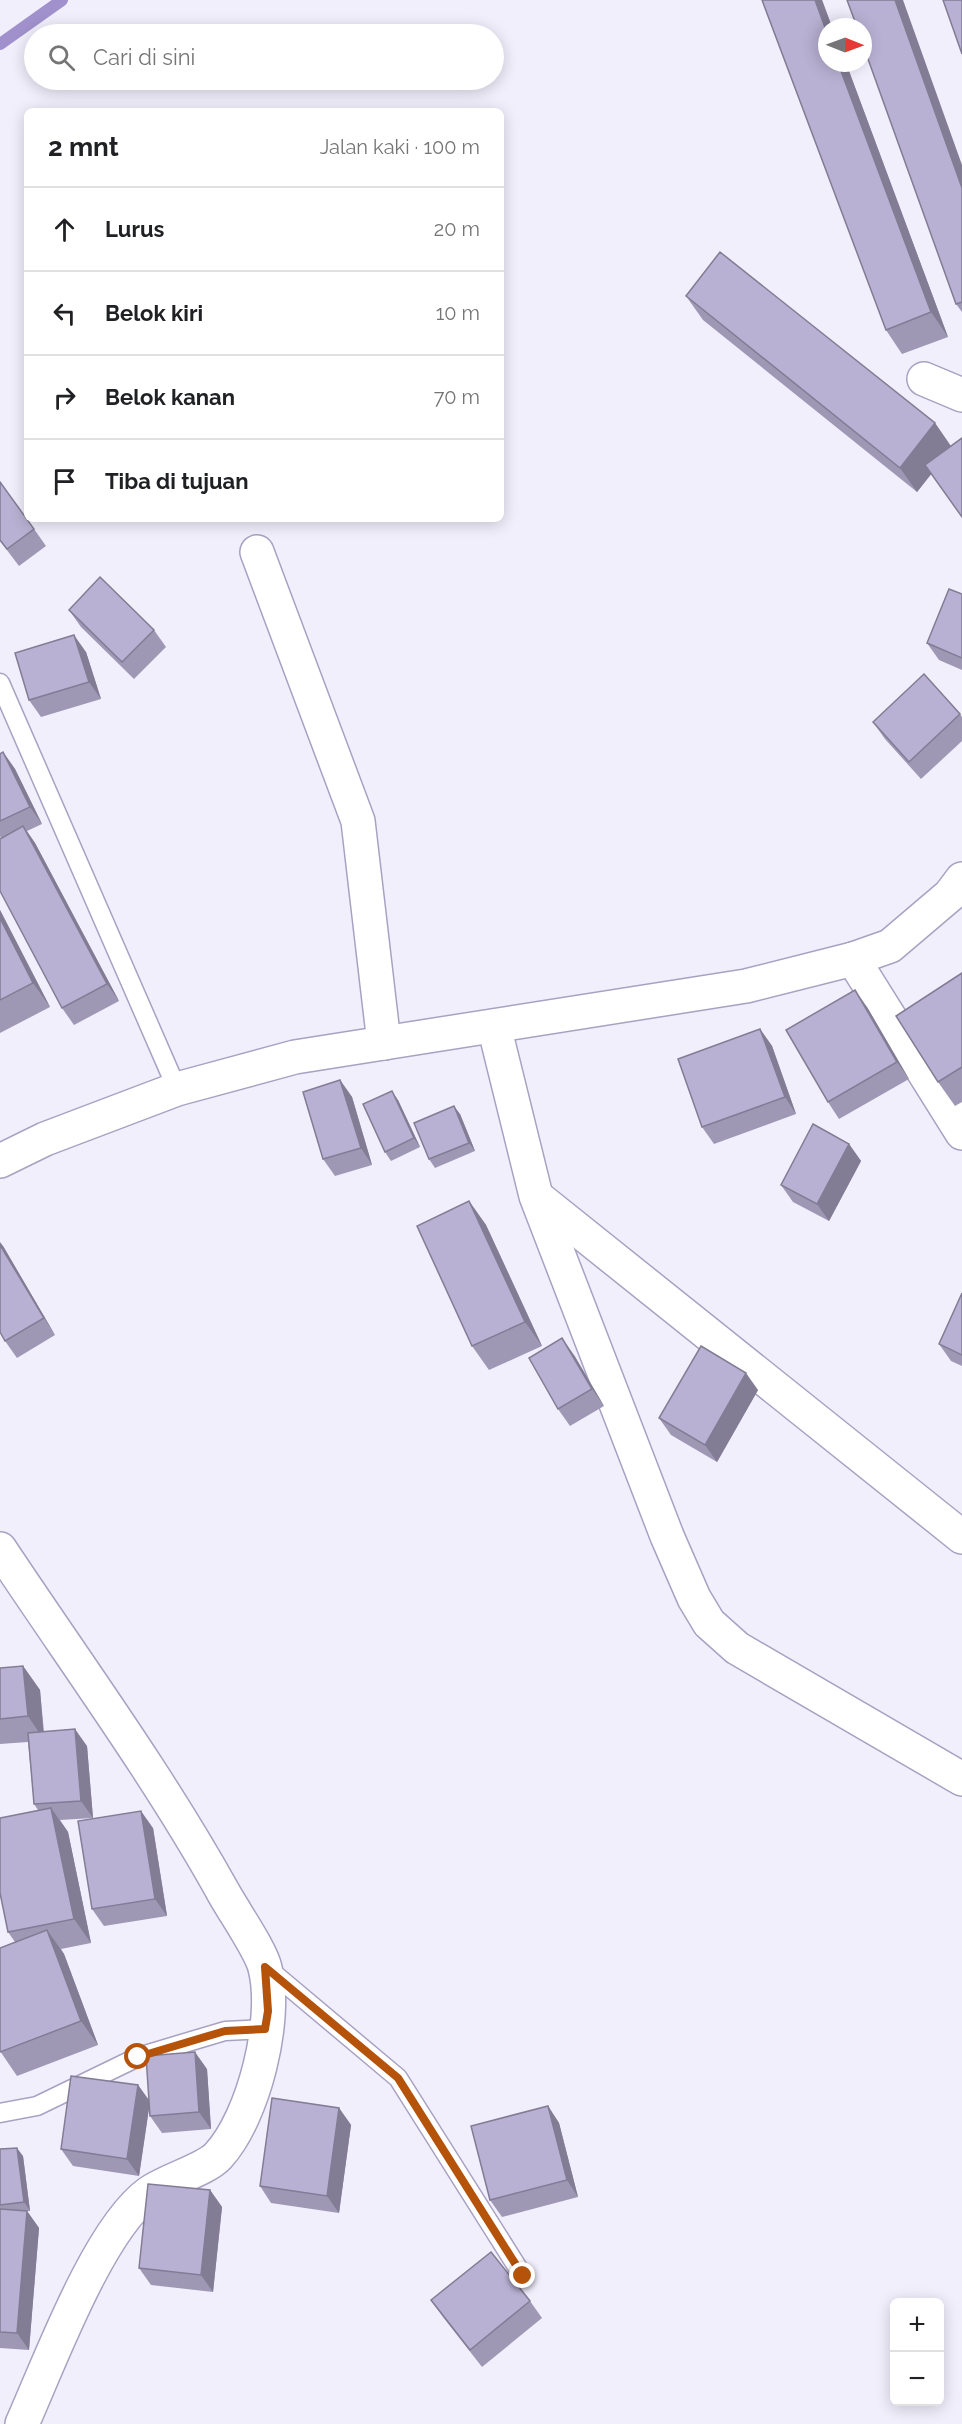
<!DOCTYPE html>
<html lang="id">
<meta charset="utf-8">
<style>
body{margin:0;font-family:Raleway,sans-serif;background:#f6f6f6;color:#202124}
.controls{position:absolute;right:18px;bottom:18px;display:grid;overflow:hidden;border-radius:9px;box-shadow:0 3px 15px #0003}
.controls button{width:54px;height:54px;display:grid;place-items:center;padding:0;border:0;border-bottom:2px solid #e0e0e0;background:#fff;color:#202124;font:30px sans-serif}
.compass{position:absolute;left:818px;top:18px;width:54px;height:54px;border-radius:50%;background:#fff;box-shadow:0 3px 15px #0003;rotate:91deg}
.stop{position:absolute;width:18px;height:18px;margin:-14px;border:4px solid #b45309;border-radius:50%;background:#fff}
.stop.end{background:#b45309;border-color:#fff;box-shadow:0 2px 6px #0008}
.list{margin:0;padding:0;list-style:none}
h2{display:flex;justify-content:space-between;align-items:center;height:78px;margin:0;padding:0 24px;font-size:26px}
h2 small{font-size:20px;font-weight:400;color:#757577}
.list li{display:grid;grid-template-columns:39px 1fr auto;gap:18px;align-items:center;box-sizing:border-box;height:84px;padding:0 24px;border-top:2px solid #e0e0e0}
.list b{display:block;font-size:22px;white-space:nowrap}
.list em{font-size:20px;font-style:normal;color:#757577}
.icon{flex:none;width:33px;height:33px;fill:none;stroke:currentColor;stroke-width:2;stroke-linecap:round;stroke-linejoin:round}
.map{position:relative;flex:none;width:962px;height:2424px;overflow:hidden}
.search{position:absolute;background:#fff;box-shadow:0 3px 15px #0003;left:24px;top:24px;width:480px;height:66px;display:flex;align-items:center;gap:15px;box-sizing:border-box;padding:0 21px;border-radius:33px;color:#757577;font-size:22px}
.panel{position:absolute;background:#fff;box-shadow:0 3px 15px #0003;left:24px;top:108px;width:480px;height:414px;border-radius:9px}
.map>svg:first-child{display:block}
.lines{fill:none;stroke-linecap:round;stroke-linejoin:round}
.stream{stroke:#a090cb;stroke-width:12}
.lane-casing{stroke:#a9a1c2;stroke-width:21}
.street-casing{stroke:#a9a1c2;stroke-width:36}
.lane{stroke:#fff;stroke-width:18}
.street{stroke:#fff;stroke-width:33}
.wall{fill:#9f98b5}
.shaded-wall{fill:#827c94}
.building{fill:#b9b1d3;stroke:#827c94;stroke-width:1.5}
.route{stroke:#b45309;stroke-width:8}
</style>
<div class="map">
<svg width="962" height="2424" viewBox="0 0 962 2424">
<rect width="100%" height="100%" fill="#f2effd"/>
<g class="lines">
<path class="stream" d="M0,44L62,0"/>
<defs>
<g id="lane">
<path d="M0,683L177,1089"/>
<path d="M267,1968L398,2078L523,2276"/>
<path d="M0,2113L37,2106L138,2057L225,2031L265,2029"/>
</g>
<g id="street">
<path d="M924,379L962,395"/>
<path d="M257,552L358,821L384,1043"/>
<path d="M853,959L962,1133"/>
<path d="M494,1026L536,1196L667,1536L694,1598L709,1623L737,1648L962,1779"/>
<path d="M0,1161L45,1139L177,1089L295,1057L746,986L853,959L890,946L950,895L962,879"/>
<path d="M537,1197L962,1537"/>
<path d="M0,1549C75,1662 156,1772 222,1890C232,1909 261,1950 265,1968C278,2019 254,2117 218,2156C205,2170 167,2180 149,2193C98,2230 49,2364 22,2424"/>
</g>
</defs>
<use href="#lane" class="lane-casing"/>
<use href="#street" class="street-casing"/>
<use href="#lane" class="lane"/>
<use href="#street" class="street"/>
</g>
<g class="wall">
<path d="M762,0H822L832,27H827V63H846L948,337L902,354L886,330Z"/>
<path d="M962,165V312L956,304Z"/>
<path d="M686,296L935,423L951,446L962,438V517L931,474L917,492L703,320Z"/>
<path d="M27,519L46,546L19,566L0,541Z"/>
<path d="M962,594V670L939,660L927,643Z"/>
<path d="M69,610L154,630L166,647L134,679L81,627Z"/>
<path d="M86,652L101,699L41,717L29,700Z"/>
<path d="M960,714L962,717V741L921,779L885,739L873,722Z"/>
<path d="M3,752L15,769L42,824L27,831L35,843L119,1001L74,1025L62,1008L0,836V754Z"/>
<path d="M0,910L50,1007L0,1033Z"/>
<path d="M962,973V1102L955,1106L938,1082Z"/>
<path d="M867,1007L909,1079L839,1119L828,1102Z"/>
<path d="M760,1029L772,1046L796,1114L714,1144L702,1127Z"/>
<path d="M340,1080L352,1097L372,1165L335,1176L323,1159Z"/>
<path d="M398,1100L420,1147L391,1161L385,1152Z"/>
<path d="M460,1114L475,1151L435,1168L429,1159Z"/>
<path d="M849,1144L861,1161L829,1221L793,1202L781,1185Z"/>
<path d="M469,1201L486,1225L542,1346L489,1370L472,1346Z"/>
<path d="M3,1246L55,1335L17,1358L5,1341Z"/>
<path d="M962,1293V1366L951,1361L939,1344Z"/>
<path d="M574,1355L604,1406L570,1426L558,1409Z"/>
<path d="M758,1390L717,1462L671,1435L659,1418Z"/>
<path d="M23,1666L40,1690L44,1732L87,1746L93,1818L60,1820L68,1832L91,1943L61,1949L64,1954L98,2045L17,2076L0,2051L15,1942L8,1932L38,1810L34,1804L28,1742L0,1744V1668Z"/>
<path d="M153,1828L167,1916L104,1926L92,1909Z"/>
<path d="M207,2069L211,2129L162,2133L150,2116L149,2107L139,2176L73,2166L61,2149L138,2085L149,2100Z"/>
<path d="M548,2106L559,2123L578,2197L502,2217L490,2200Z"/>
<path d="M339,2108L351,2125L339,2213L271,2203L260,2186Z"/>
<path d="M0,2149L23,2156L30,2211H27L39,2228L29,2350L0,2348Z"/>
<path d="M210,2190L222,2207L213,2292L151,2285L139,2268Z"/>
<path d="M431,2300L530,2301L542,2318L482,2367L443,2317Z"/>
</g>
<g class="shaded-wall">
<path d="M815,0H822L832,27H827V33Z"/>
<path d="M895,0H903L962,165V188Z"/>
<path d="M838,63H846L948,337L931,312Z"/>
<path d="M935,423L952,448L917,492L900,468Z"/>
<path d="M74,635L86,652L101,699L89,682Z"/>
<path d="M3,752L15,769L42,824L30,807Z"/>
<path d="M23,826L35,843L119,1001L107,984Z"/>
<path d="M0,910L50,1007L33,983L0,918Z"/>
<path d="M855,990L867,1007L909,1079L897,1062Z"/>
<path d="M760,1029L772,1046L796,1114L785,1097Z"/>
<path d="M340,1080L352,1097L372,1165L361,1148Z"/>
<path d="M392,1091L398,1100L420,1147L414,1138Z"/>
<path d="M454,1106L460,1114L475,1151L469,1143Z"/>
<path d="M849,1144L861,1161L829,1221L817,1204Z"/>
<path d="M469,1201L486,1225L542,1346L525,1322Z"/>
<path d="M0,1242L3,1246L55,1335L44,1318L0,1245Z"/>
<path d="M562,1338L574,1355L604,1406L592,1389Z"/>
<path d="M746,1373L758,1390L717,1462L705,1445Z"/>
<path d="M23,1666L40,1690L44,1740L28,1716Z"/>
<path d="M75,1729L87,1746L93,1818L81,1801Z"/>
<path d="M51,1808L68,1832L91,1943L74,1919Z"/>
<path d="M141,1811L153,1828L167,1916L155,1899Z"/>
<path d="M47,1930L64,1954L98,2045L81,2021Z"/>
<path d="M195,2052L207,2069L211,2129L199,2112Z"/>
<path d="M138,2085L150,2102L139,2176L127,2159Z"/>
<path d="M548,2106L559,2123L578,2197L567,2180Z"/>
<path d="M339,2108L351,2125L339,2213L327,2196Z"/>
<path d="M17,2148L23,2156L30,2211L24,2202Z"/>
<path d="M210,2190L222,2207L213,2292L201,2275Z"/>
<path d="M27,2211L39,2228L29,2350L17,2333Z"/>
</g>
<g class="building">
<path d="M762,0H815L827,33V63H838L931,312L886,330Z"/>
<path d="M847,0H895L962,188V302L956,304L863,45V27H857Z"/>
<path d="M943,0H962V54Z"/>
<path d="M720,252L935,423L900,468L686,296Z"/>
<path d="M962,438V517L925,465Z"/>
<path d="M0,482L34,529L7,549L0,540Z"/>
<path d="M100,577L154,630L122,662L69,610Z"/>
<path d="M949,589L962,594V658L927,643Z"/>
<path d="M74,635L89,682L29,700L15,653Z"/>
<path d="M924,674L960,714L909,762L873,722Z"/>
<path d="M3,752L30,807L0,821V754Z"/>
<path d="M23,826L107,984L62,1008L0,891V839Z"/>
<path d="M0,918L33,983L0,1000Z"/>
<path d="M962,973V1067L938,1082L896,1016Z"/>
<path d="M855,990L897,1062L828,1102L786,1030Z"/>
<path d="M760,1029L785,1097L702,1127L678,1059Z"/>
<path d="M340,1080L361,1148L323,1159L303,1092Z"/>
<path d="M392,1091L414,1138L385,1152L363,1104Z"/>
<path d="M454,1106L469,1143L429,1159L414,1123Z"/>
<path d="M813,1124L849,1144L817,1204L781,1185Z"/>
<path d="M469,1201L525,1322L472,1346L417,1226Z"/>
<path d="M0,1245L44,1318L5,1341L0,1332Z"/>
<path d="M962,1293V1355L939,1344Z"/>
<path d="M562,1338L592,1389L558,1409L529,1358Z"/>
<path d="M701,1346L746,1373L705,1445L659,1418Z"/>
<path d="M23,1666L28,1716L0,1719V1668Z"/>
<path d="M75,1729L81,1801L34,1804L28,1733Z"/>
<path d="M51,1808L74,1919L8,1932L0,1893V1818Z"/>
<path d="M141,1811L155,1899L92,1909L78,1821Z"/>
<path d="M47,1930L81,2021L0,2052V1948Z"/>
<path d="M195,2052L199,2112L150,2116L146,2056Z"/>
<path d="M71,2076L138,2085L127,2159L61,2149Z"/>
<path d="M272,2098L339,2108L327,2196L260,2186Z"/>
<path d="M548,2106L567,2180L490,2200L471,2126Z"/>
<path d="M17,2148L24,2202L0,2205V2149Z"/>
<path d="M148,2184L210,2190L201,2275L139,2268Z"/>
<path d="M0,2209L27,2211L17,2333L0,2332Z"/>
<path d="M491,2252L530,2301L470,2350L431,2300Z"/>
</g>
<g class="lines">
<path class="route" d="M138,2057L225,2031L265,2029L268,2011L265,1967L398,2078L523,2276"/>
</g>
</svg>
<div class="controls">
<button>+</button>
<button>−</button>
</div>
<svg class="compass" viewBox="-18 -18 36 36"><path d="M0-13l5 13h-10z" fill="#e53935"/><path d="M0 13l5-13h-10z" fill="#757577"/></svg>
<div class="stop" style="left:138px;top:2057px"></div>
<div class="stop end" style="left:523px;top:2276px"></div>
<div class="search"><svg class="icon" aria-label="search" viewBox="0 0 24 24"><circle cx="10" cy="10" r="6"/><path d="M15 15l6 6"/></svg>Cari di sini</div>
<section class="panel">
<h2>2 mnt<small>Jalan kaki · 100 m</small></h2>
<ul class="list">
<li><svg class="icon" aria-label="ahead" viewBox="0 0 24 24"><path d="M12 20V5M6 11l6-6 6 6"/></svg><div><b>Lurus</b></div><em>20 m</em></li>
<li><svg class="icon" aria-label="left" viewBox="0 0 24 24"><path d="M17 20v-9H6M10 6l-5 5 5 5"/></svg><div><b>Belok kiri</b></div><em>10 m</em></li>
<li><svg class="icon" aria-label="right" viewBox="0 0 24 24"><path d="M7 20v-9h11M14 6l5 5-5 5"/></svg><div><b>Belok kanan</b></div><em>70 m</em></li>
<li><svg class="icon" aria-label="arrive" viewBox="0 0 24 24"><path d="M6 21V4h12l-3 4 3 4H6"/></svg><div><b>Tiba di tujuan</b></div></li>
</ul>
</section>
</div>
